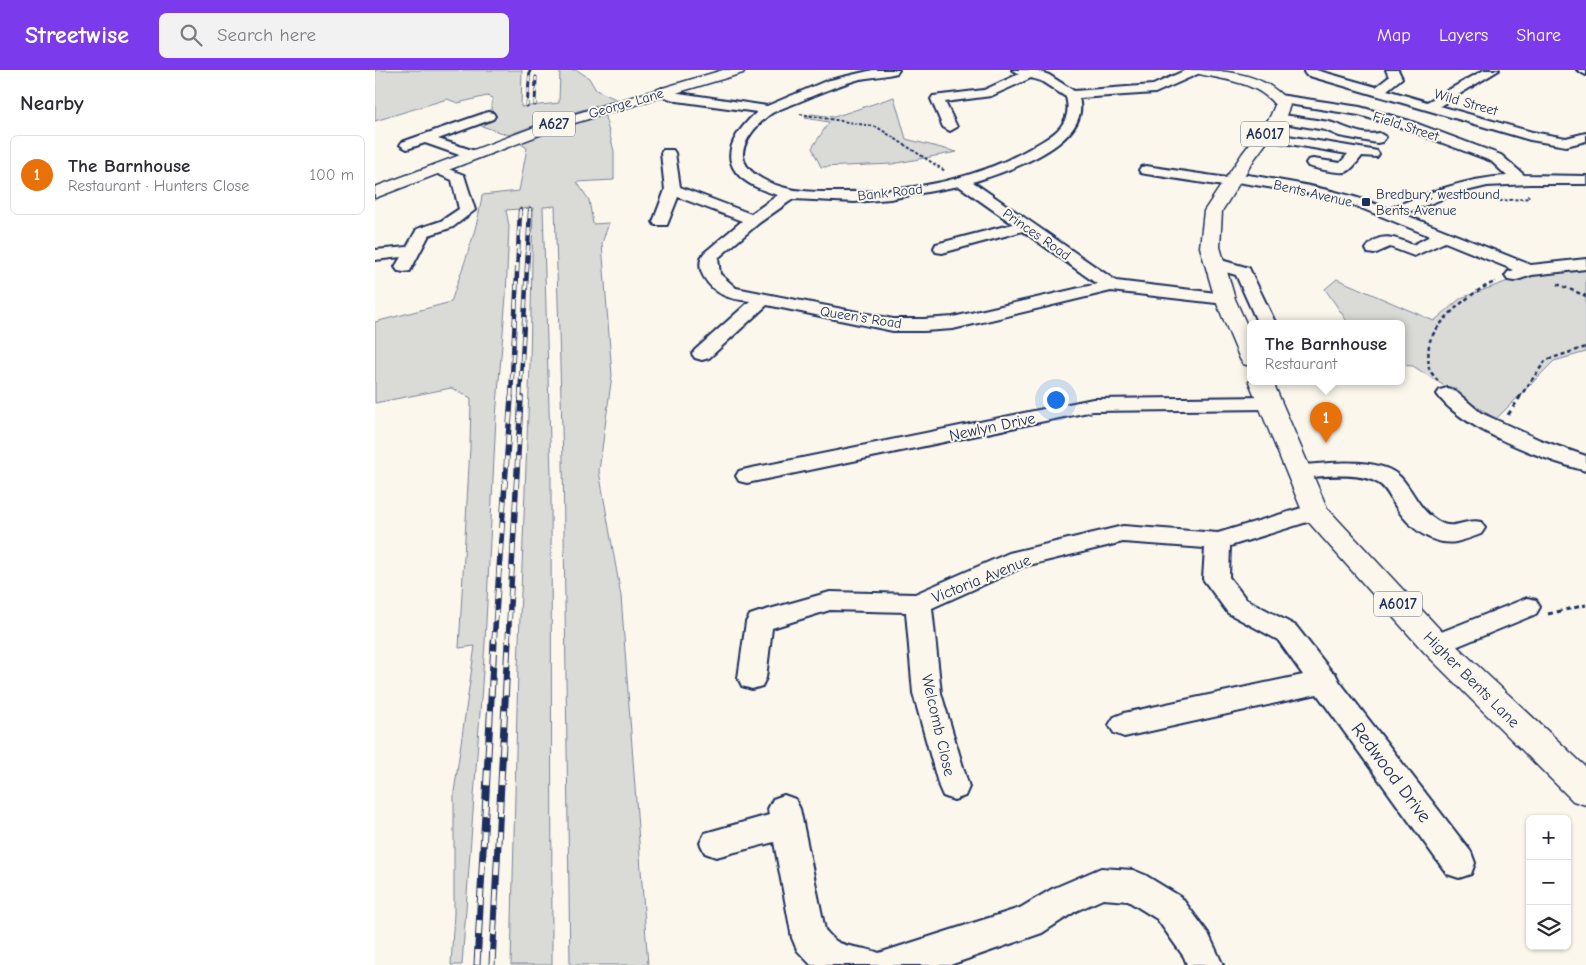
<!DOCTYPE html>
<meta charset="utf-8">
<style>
body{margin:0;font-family:"Comic Neue",sans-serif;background:#f2f2f3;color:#2b2b33}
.controls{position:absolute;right:15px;bottom:15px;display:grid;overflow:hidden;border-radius:8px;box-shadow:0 1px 4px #0004}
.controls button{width:45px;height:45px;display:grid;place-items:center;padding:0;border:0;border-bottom:1px solid #e1e1e2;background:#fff;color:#2b2b33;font:25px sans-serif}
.you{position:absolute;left:680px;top:329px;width:18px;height:18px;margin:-12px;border:4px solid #fff;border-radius:50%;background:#1a73e8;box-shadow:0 0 0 8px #1a73e833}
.badge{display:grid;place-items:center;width:32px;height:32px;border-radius:50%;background:#7c3aed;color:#fff;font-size:16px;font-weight:700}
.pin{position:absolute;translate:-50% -41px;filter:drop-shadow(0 1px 2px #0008)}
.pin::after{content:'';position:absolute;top:26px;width:18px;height:15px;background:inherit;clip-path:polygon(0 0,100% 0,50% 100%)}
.popup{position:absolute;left:872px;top:250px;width:158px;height:65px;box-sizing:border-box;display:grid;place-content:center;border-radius:8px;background:#fff;filter:drop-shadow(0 1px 4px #0005);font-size:16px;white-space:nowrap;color:#7c7c81}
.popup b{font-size:19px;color:#2b2b33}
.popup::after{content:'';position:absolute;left:50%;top:100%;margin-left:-10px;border:10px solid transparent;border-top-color:#fff}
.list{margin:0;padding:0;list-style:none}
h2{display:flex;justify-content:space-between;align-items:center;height:65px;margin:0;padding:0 20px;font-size:21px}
h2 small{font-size:16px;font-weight:400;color:#7c7c81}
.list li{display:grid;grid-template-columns:32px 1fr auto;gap:15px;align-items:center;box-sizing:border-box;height:80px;margin:0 10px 10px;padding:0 10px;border:1px solid #e1e1e2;border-radius:8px}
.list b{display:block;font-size:19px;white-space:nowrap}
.list p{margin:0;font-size:16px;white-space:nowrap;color:#7c7c81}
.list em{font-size:16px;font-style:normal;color:#7c7c81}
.icon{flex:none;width:28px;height:28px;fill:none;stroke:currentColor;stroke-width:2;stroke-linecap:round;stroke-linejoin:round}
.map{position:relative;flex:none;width:1211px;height:895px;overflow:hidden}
header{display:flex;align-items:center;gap:30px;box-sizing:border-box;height:70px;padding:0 25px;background:#7c3aed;color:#fff}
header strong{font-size:24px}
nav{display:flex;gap:28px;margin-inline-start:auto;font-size:18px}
.search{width:350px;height:45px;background:#f2f2f3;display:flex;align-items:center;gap:12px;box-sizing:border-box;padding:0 18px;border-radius:8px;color:#7c7c81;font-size:19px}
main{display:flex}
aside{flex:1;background:#fff}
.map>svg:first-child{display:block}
.green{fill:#dadad7;stroke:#7a849a}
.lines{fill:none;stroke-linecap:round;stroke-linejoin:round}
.minor-casing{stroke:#1b2f5e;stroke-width:4}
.major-casing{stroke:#1b2f5e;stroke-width:3}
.path-far2{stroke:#1b2f5e;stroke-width:2;stroke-dasharray:3 2;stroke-linecap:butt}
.path-far1{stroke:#1b2f5e;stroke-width:2.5;stroke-dasharray:4 3;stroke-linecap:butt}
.path{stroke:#1b2f5e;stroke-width:3;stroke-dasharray:5 4;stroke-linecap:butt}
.minor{fill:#fbf7ec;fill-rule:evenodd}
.major{fill:#fbf7ec;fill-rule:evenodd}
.rail-far3-casing{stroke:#1b2f5e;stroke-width:3}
.rail-far2-casing{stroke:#1b2f5e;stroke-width:4.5}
.rail-far1-casing{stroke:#1b2f5e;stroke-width:5.5}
.rail-casing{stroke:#1b2f5e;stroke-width:7}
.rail-far3{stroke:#fbf7ec;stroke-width:2;stroke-dasharray:6;stroke-linecap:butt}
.rail-far2{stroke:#fbf7ec;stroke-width:3;stroke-dasharray:9;stroke-linecap:butt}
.rail-far1{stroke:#fbf7ec;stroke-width:4;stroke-dasharray:11;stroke-linecap:butt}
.rail{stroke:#fbf7ec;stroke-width:5;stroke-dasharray:15;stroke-linecap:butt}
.poi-dot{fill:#1b2f5e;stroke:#fbf7ec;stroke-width:2}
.labels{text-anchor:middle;stroke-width:4;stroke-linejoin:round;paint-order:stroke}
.far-street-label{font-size:14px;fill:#1b2f5e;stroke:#fbf7ec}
.far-poi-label{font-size:14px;fill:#1b2f5e;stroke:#fbf7ec;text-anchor:start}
.shield{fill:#fbf7ec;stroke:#5e6b89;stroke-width:1}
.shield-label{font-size:15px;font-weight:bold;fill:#1b2f5e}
.street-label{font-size:16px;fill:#1b2f5e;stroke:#fbf7ec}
.near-street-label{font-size:19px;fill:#1b2f5e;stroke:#fbf7ec}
</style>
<header>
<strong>Streetwise</strong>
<div class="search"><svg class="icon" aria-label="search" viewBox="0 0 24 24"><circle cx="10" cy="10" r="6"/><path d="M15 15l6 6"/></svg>Search here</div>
<nav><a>Map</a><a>Layers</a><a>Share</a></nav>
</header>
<main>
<aside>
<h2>Nearby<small></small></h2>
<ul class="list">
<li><span class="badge" style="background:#e8710a">1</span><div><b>The Barnhouse</b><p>Restaurant · Hunters Close</p></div><em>100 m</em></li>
</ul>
</aside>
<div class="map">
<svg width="1211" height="895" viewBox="0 0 1211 895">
<rect width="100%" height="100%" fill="#fbf7ec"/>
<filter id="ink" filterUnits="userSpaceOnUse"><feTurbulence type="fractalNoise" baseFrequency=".02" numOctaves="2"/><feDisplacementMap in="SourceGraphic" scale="10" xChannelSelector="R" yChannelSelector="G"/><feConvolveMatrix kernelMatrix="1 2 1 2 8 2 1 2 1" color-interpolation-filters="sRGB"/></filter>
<g filter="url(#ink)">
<g class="green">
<path d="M0,0H147L146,37L184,33L185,0H202L214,8L221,20L243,30L192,44L133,65L101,54L121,45L116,40L118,28L112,26L83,33L72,29L0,51Z"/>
<path d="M519,27L531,69L582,82L517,94L446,97L437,78L454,52L430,48L436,44L459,47Z"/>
<path d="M229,43L239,81V110L202,112L214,130L218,154L234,153L227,173L237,305L224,401L246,526L273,895H195L188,390L180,136L168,137L176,405L177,895H136L143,597L155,295L158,138L131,140L134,156L131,226L121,347L110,573L87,895H76L79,843V722L100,576L84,578L95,377L96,328L76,318L0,333V252L76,232C87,198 103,160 107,125L144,121L152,78L143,72Z"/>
<path d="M1211,197V282L1179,291L1121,349L1038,296L1026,295V254H974L950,219L962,209L1059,251L1086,228L1161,201Z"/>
</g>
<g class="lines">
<defs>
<g id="minor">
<path d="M498,0H524L522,3C510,6 497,7 485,9C463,15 442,24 421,33C413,36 404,39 397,43C385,51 367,70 368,86C370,103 393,113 407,117C424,122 443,122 460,122C526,123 596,112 654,79C675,67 699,56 691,27L666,11L656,8L616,26L570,32L582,57L575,61L568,57L556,29L558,26L609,20L644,4L637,0H660L674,5L699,21L778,15L811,0H827L825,3L780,23L704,28C717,74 631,102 598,112L741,211L850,224L856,225L859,229L856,233L850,234L736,221L578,259L549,261H518L392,235L334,288L327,290L320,288L317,284L320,280L375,231C366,230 356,229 348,225C334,218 318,199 329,183L367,151L303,127L292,155H280L278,152L290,120L286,83L288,80H298L300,83L305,117L376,144L403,125C349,110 339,81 382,42L302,31L283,25L281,22L287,18L304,23L392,36L451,11ZM584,116L638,154L561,174L559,178L561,182L567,183L648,161L722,214L578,247L549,249H518L361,218L345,204L343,188L384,153L418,129L480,132L515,129Z"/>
<path d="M930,0H941L1001,17L1014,7L1011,0H1023L1027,8L1012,20L1052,32L1109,0H1124L1065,36L1157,62L1191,68L1211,63V71L1191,76L1155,70L931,5L929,2Z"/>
<path d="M1202,0H1211V5Z"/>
<path d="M904,25L985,37L1035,51L1126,85L1149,105L1211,106V114H1155L1112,116L1083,123L1028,144L1156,195L1211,189V199L1157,205L1139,211L1133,210L1130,206L1133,202L1139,200L1070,172L1039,186L1015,177L999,184L993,183L991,179C1003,160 1022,168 1038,175L1055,166L981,136L936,124L862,112L860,116L855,117L771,104L766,103L764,100L766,97L771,96L852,108L854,104L859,103C912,111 964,119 1014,139C1052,123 1091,108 1132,106L1116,91L1025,57L984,45L900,32L898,29Z"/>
<path d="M113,42L118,43L120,46L118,49L63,69L103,82L105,85L103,88H93L50,73L32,79L25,75L27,72Z"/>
<path d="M902,44C919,47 937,49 954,52C970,56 987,67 1004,63L1011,67L1007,72L1002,73L964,66L950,60L897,51L895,48L897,45Z"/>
<path d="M889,62L997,80L1002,81L1004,84L1002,87L987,86C983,91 978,98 973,101C967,105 940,98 933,96L931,93L933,90L938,89L965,93L973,84L884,69L882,66L884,63Z"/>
<path d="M63,95L89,105L100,140L78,157L54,165L35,201L29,202L23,201L20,197L26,187L0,190V180L32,177L42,159L66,151L84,139L77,110L58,102L56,99L58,96Z"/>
<path d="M839,188L874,198L901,254H883L861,205L833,197L830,193L833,189Z"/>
<path d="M1072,318L1079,320L1106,343L1165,370L1211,386V401C1170,390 1086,359 1062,324L1065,320Z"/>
<path d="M895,327L902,329L905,333L902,337L895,339L718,341L372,413L364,411L361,406L364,401L372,399L718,329Z"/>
<path d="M955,393C977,392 1013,391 1028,410C1041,426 1046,443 1066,453C1079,460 1092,448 1106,452L1110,458L1106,464C1098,467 1090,470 1081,472C1056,476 1033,456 1021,437C1015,428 1012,418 1003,413C983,401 945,407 923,408L915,406L912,401L915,396Z"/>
<path d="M940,434L948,437L952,442L948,447L855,476L854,507L871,529L921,556L957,602L960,603L964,611L1096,782L1100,793L1096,804L1084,808L1072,804L942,624L749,667L739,663L734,655L739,647L749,643L928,605L903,570L853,543L828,509L830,478L748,472L650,496L557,538L566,623L594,717L590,726L579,730L568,726L564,717L538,623L531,542L455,540L397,558L391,608L387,616L377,619L367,616L363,608L371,552L375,545L384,542L455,522L540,524L634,483L748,456L843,463Z"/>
<path d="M1152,528L1161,530L1165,537L1161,544L1061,585L1051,582L1047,575L1051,568Z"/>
<path d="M409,725L420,729L425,739L450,860C453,863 457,868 461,871C471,878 491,877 504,883L645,838L677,819L726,798L758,800L770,805L806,827L833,863L848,895H812L809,887L782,849L753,831L728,829L701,841L667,863L575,895H436L422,880L417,868L399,772L341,787L330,783L325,773L330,763L394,745L393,739L398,729Z"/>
</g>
<g id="major">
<path d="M348,0H370L368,3L183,58L0,128V117L173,52Z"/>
<path d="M818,0C853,0 894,4 915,35L910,48L880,88L847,141L845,177L860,229L876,264V296L868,294L865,289L840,229L825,177L829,141L867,84L895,47L900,35C881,11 848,10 820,3Z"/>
<path d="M876,310V312H898L952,438L1072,567L1211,697V735L1198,731L1050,583L930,448L874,312Z"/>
</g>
</defs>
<use href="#minor" class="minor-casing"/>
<use href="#major" class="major-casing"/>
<g class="path-far2">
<path d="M425,44L502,57L570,101"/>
<path d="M1115,128L1126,131L1154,128L1153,125"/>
</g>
<g class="path-far1">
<path d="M1182,214L1211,226"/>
<path d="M1063,311C1060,307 1055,302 1054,298C1053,292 1053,276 1055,271C1062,251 1101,217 1121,212"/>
<path d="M1144,328L1171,290L1211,277"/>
</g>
<g class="path">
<path d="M1133,345L1145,327"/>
<path d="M1173,544L1211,535"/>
</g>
<use href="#minor" class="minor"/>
<use href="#major" class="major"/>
<defs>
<g id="rail-far3">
<path d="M160,35L161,7"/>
<path d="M152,36L155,0"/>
<path d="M145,142V139"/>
<path d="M155,142V138"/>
</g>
<g id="rail-far2">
<path d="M136,328L145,141"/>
<path d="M145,328L155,141"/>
</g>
<g id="rail-far1">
<path d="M119,573L136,327"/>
<path d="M133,573L146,327"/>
</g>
<g id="rail">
<path d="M102,895L119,572"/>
<path d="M117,895L133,572"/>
</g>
</defs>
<use href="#rail-far3" class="rail-far3-casing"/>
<use href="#rail-far2" class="rail-far2-casing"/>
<use href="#rail-far1" class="rail-far1-casing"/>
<use href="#rail" class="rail-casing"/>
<use href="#rail-far3" class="rail-far3"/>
<use href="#rail-far2" class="rail-far2"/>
<use href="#rail-far1" class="rail-far1"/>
<use href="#rail" class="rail"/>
</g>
</g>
<rect class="poi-dot" x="986" y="127" width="10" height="10" rx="2.5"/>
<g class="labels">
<g class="far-street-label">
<text transform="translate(1091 32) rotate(16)" y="5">Wild Street</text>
<text transform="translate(251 33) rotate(-16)" y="5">George Lane</text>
<text transform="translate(1031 56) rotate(18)" y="5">Field Street</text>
<text transform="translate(515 122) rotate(-6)" y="5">Bank Road</text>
<text transform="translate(938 123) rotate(13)" y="5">Bents Avenue</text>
<text transform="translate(662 164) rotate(35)" y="5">Princes Road</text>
<text transform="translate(486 247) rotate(9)" y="5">Queen's Road</text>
</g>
<g class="far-poi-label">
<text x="1001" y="129">Bredbury, westbound<tspan x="1001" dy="16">Bents Avenue</tspan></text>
</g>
<g class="shield">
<rect x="158" y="41.5" width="42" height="25" rx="4"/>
<rect x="866" y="51.5" width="48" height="25" rx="4"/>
<rect x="999" y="521.5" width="48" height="25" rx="4"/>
</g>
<g class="shield-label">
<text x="179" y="59">A627</text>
<text x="890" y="69">A6017</text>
<text x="1023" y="539">A6017</text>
</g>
<g class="street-label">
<text transform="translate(617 356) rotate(-12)" y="6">Newlyn Drive</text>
<text transform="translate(606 508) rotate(-22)" y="6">Victoria Avenue</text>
<text transform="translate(1097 609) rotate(45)" y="6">Higher Bents Lane</text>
<text transform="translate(564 655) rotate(77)" y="6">Welcomb Close</text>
</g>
<g class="near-street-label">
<text transform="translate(1017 702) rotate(53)" y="7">Redwood Drive</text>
</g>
</g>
</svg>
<div class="controls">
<button>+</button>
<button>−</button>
<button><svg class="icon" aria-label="layers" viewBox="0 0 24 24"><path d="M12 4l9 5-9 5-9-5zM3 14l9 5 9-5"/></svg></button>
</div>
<div class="you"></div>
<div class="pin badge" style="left:951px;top:373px;background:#e8710a">1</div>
<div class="popup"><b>The Barnhouse</b>Restaurant</div>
</div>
</main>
